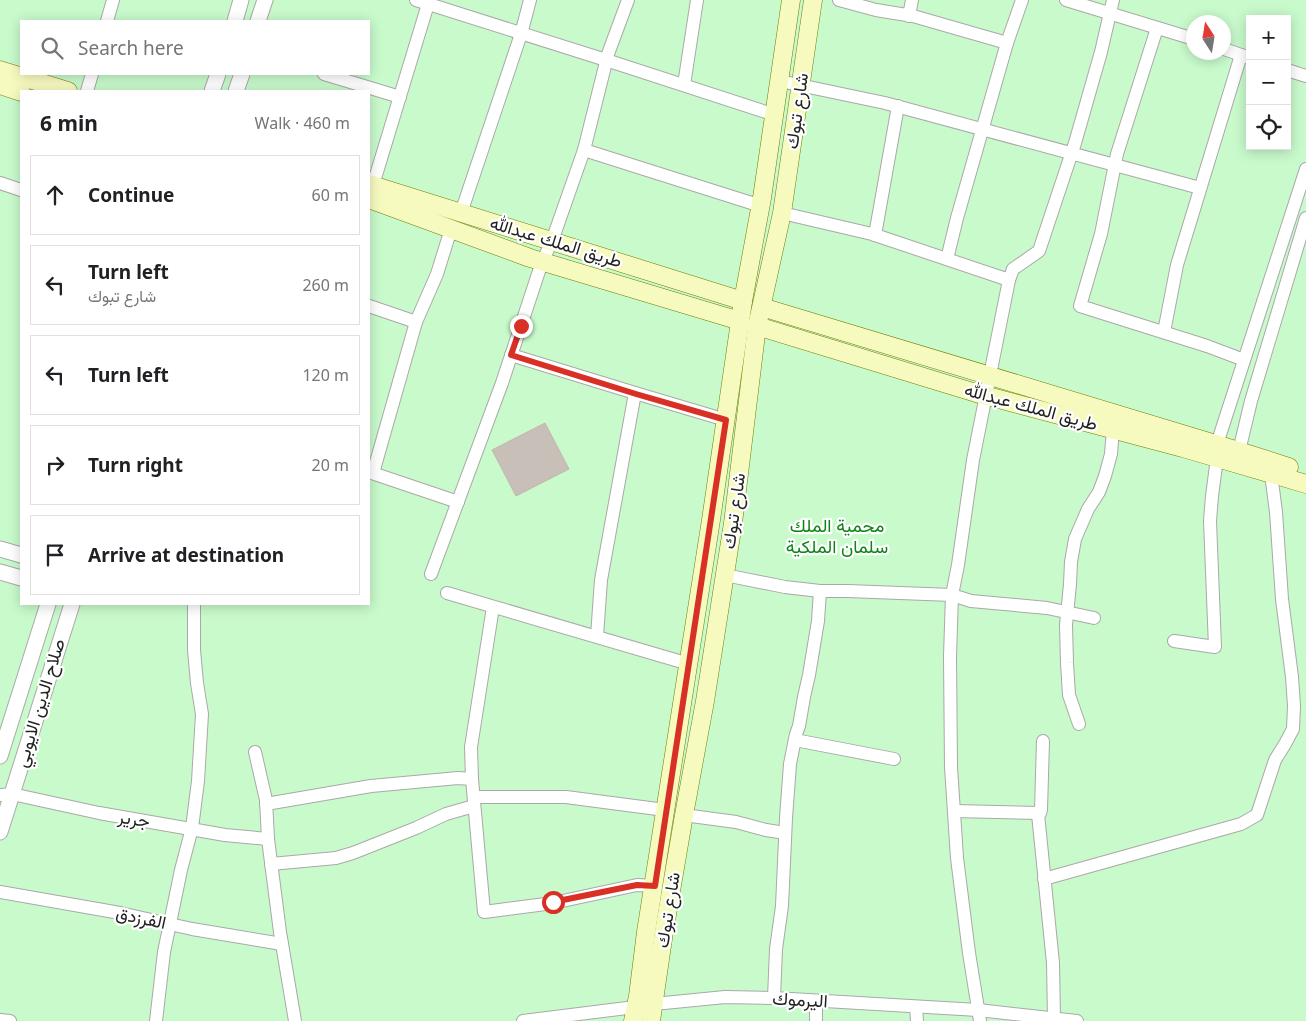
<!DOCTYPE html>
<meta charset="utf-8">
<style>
body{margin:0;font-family:"Noto Sans",Vazirmatn,sans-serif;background:#f6f6f6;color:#202124}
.controls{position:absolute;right:15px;top:15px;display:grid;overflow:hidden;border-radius:0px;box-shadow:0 2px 12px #0003}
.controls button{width:45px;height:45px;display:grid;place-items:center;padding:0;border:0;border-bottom:1px solid #e0e0e0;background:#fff;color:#202124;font:25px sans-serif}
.compass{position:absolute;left:1186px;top:15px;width:45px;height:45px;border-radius:50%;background:#fff;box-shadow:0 2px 12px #0003;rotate:348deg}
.stop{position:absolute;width:15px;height:15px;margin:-11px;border:4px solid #d93025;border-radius:50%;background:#fff}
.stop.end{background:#d93025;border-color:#fff;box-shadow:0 1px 5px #0008}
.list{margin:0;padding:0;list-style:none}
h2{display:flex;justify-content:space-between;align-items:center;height:65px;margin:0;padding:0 20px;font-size:21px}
h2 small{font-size:16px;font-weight:400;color:#757577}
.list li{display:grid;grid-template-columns:32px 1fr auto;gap:15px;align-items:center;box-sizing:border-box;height:80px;margin:0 10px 10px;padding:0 10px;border:1px solid #e0e0e0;border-radius:0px}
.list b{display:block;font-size:19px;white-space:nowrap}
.list p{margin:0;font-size:16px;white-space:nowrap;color:#757577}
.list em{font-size:16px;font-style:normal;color:#757577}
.icon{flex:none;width:28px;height:28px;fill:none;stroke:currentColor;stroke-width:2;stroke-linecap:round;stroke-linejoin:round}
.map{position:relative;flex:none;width:1306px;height:1021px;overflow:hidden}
.search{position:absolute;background:#fff;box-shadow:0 2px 12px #0003;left:20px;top:20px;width:350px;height:55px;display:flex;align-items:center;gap:12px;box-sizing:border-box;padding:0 18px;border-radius:0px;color:#757577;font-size:19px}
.panel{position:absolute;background:#fff;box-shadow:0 2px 12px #0003;left:20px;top:90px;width:350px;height:515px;border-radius:0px}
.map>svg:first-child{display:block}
.park{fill:#c8facc;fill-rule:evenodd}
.building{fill:#c7bfb8;stroke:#c4b6ab}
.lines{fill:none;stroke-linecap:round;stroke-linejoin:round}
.minor-casing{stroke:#a9a9a9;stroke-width:14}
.tertiary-casing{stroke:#a9a9a9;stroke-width:17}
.secondary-casing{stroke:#707d05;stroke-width:19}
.minor{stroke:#fff;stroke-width:12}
.tertiary{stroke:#fff;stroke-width:15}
.secondary{stroke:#f7fabf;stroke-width:18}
.route{stroke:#d93025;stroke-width:6}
.labels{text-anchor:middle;stroke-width:4.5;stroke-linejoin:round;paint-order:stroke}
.street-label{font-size:18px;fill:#222;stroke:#fff}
.park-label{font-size:18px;fill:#0c8416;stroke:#fff}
</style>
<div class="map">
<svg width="1306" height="1021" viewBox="0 0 1306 1021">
<rect width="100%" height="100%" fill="#f2efe9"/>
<path class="park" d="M0,0H1306V1021H0ZM1250,19H1287V146H1250ZM21,21H369V74H21ZM1194,22H1224V52H1194ZM21,91H369V604H21Z"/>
<path class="building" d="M545,423L569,469L516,496L492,450Z"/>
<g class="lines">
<defs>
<g id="minor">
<path d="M416,0L606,60L775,115"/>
<path d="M839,0L876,10L913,16L1007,43"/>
<path d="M1066,0L1194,39"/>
<path d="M909,16L912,0"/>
<path d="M107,21L113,0"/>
<path d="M1157,28L1117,154L1101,234L1080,306L1207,346L1244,360"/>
<path d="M1224,49L1250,58"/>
<path d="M1287,70L1306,76"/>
<path d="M324,74L400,97"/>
<path d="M780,81L885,103L1200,188"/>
<path d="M684,85L697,0"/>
<path d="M87,91L92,74"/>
<path d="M584,150L761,206"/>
<path d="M0,183L21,190"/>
<path d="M373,185L428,4"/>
<path d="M461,213L521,34L530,0"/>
<path d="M782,213L872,234L1009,280"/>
<path d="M875,235L898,106"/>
<path d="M947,259L957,218L1007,43L1022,0"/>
<path d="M369,306L416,322"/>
<path d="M1164,332L1177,265L1241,55"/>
<path d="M511,355L635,393L726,420"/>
<path d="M1217,444L1306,169"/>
<path d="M1239,451L1251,401L1306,218"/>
<path d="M369,472L458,502"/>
<path d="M373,473L416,322L437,274L451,229"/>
<path d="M431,574L502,383L542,262L552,241L584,150L608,54L628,0"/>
<path d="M725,575L785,587L820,591H848L952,595L971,601L1047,608L1094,618"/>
<path d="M447,593L689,664"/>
<path d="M493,607L471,747L472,779L484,912L553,903L637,885L655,886"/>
<path d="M597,636L601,580L635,393"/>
<path d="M1174,641L1215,647L1210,521L1212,496L1217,458"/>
<path d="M1079,724L1069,695L1067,663L1066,625L1070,584L1071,562L1075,539L1088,509L1099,492L1105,476L1111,454L1113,429"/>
<path d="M795,740L894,759"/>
<path d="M1043,741L1041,810L1038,814L1053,963L1054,1018"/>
<path d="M255,752L266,800L268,839L280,932L295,1021"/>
<path d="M0,795L12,794L99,813L225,835L268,839"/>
<path d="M474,797H566L665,810"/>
<path d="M266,804L371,786L458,778L472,779"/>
<path d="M954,811L1040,813"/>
<path d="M684,815L736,822L766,830L785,833"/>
<path d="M271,864L336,858L353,853L416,828L446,814L474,806"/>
<path d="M1044,879L1241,824L1257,815L1275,760L1285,744L1293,729L1294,706L1292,677L1282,599L1276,512L1271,474"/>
<path d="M0,892L120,913L192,929L282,944"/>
<path d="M774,998L776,949L782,906L786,818L790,764L796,734L799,726L804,697L809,675L818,621L820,591"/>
<path d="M816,1001V1021"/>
<path d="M916,1007L917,1021"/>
<path d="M0,1020L10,1021"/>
<path d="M156,1021L164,952L181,870L192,828L198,781L202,714L197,683L194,650V604"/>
<path d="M523,1021L635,1007L654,1004L725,997L774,998L978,1010L1077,1021"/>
<path d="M980,1021L969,953L957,858L951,767L950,656L952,595L958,565L973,460L1009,280L1013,269L1039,251L1075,143L1101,52L1113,0"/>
</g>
<g id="tertiary">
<path d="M235,21L241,0"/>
<path d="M258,21L265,0"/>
<path d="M212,91L218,74"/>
<path d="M236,91L242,74"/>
<path d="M0,549L21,555"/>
<path d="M0,572L21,578"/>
<path d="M0,756L48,604"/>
<path d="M0,832L72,604"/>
</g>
<g id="secondary">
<path d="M0,70L68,91"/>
<path d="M0,85L21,92"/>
<path d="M369,184L743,301"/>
<path d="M369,199L530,258L740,321"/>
<path d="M762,307L1239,451L1289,467"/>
<path d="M757,326L976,393L1183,448L1306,484"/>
<path d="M633,1021L638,996L646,932L711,520L743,301L762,198L791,0"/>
<path d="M651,1021L664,932L684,815L705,701L733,523L757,326L782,213L813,0"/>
</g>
</defs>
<use href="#minor" class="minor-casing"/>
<use href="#tertiary" class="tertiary-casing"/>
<use href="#secondary" class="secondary-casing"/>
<use href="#minor" class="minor"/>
<use href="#tertiary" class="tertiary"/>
<use href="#secondary" class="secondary"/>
</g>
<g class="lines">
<path class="route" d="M521,326L511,355L636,394L726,420L655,886L637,885L553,902"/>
</g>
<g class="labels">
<g class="street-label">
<text transform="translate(797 111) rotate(-82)" y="6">شارع تبوك</text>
<text transform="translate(556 242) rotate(17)" y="6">طريق الملك عبدالله</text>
<text transform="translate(1031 407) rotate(15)" y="6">طريق الملك عبدالله</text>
<text transform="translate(734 511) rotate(-82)" y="6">شارع تبوك</text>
<text transform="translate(40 703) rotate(-73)" y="6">صلاح الدين الايوبي</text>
<text transform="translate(134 819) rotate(9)" y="6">جرير</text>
<text transform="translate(668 910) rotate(-81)" y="6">شارع تبوك</text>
<text transform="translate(141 918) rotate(12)" y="6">الفرزدق</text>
<text transform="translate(800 1000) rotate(3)" y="6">اليرموك</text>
</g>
<g class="park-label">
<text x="837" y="532">محمية الملك<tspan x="837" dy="21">سلمان الملكية</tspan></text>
</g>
</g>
</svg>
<div class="controls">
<button>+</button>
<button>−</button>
<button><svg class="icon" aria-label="locate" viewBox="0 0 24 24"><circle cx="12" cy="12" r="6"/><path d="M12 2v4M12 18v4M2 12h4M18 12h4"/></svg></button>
</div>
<svg class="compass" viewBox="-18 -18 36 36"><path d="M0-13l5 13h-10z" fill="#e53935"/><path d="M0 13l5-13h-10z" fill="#757577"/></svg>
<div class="stop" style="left:553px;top:902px"></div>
<div class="stop end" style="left:521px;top:326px"></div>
<div class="search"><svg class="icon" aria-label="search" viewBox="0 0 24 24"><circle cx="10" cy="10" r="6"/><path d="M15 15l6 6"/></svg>Search here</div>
<section class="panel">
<h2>6 min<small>Walk · 460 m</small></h2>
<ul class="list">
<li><svg class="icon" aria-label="ahead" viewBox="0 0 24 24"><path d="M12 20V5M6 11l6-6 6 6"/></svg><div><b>Continue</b></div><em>60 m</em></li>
<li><svg class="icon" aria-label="left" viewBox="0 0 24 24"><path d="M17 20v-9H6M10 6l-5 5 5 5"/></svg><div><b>Turn left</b><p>شارع تبوك</p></div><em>260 m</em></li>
<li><svg class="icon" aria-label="left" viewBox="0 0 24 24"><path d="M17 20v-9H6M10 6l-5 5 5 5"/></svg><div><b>Turn left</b></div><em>120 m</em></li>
<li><svg class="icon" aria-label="right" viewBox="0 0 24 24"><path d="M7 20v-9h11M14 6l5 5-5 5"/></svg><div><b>Turn right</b></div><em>20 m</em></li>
<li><svg class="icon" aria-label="arrive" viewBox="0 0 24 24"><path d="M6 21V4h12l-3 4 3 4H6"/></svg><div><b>Arrive at destination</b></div></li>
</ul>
</section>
</div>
